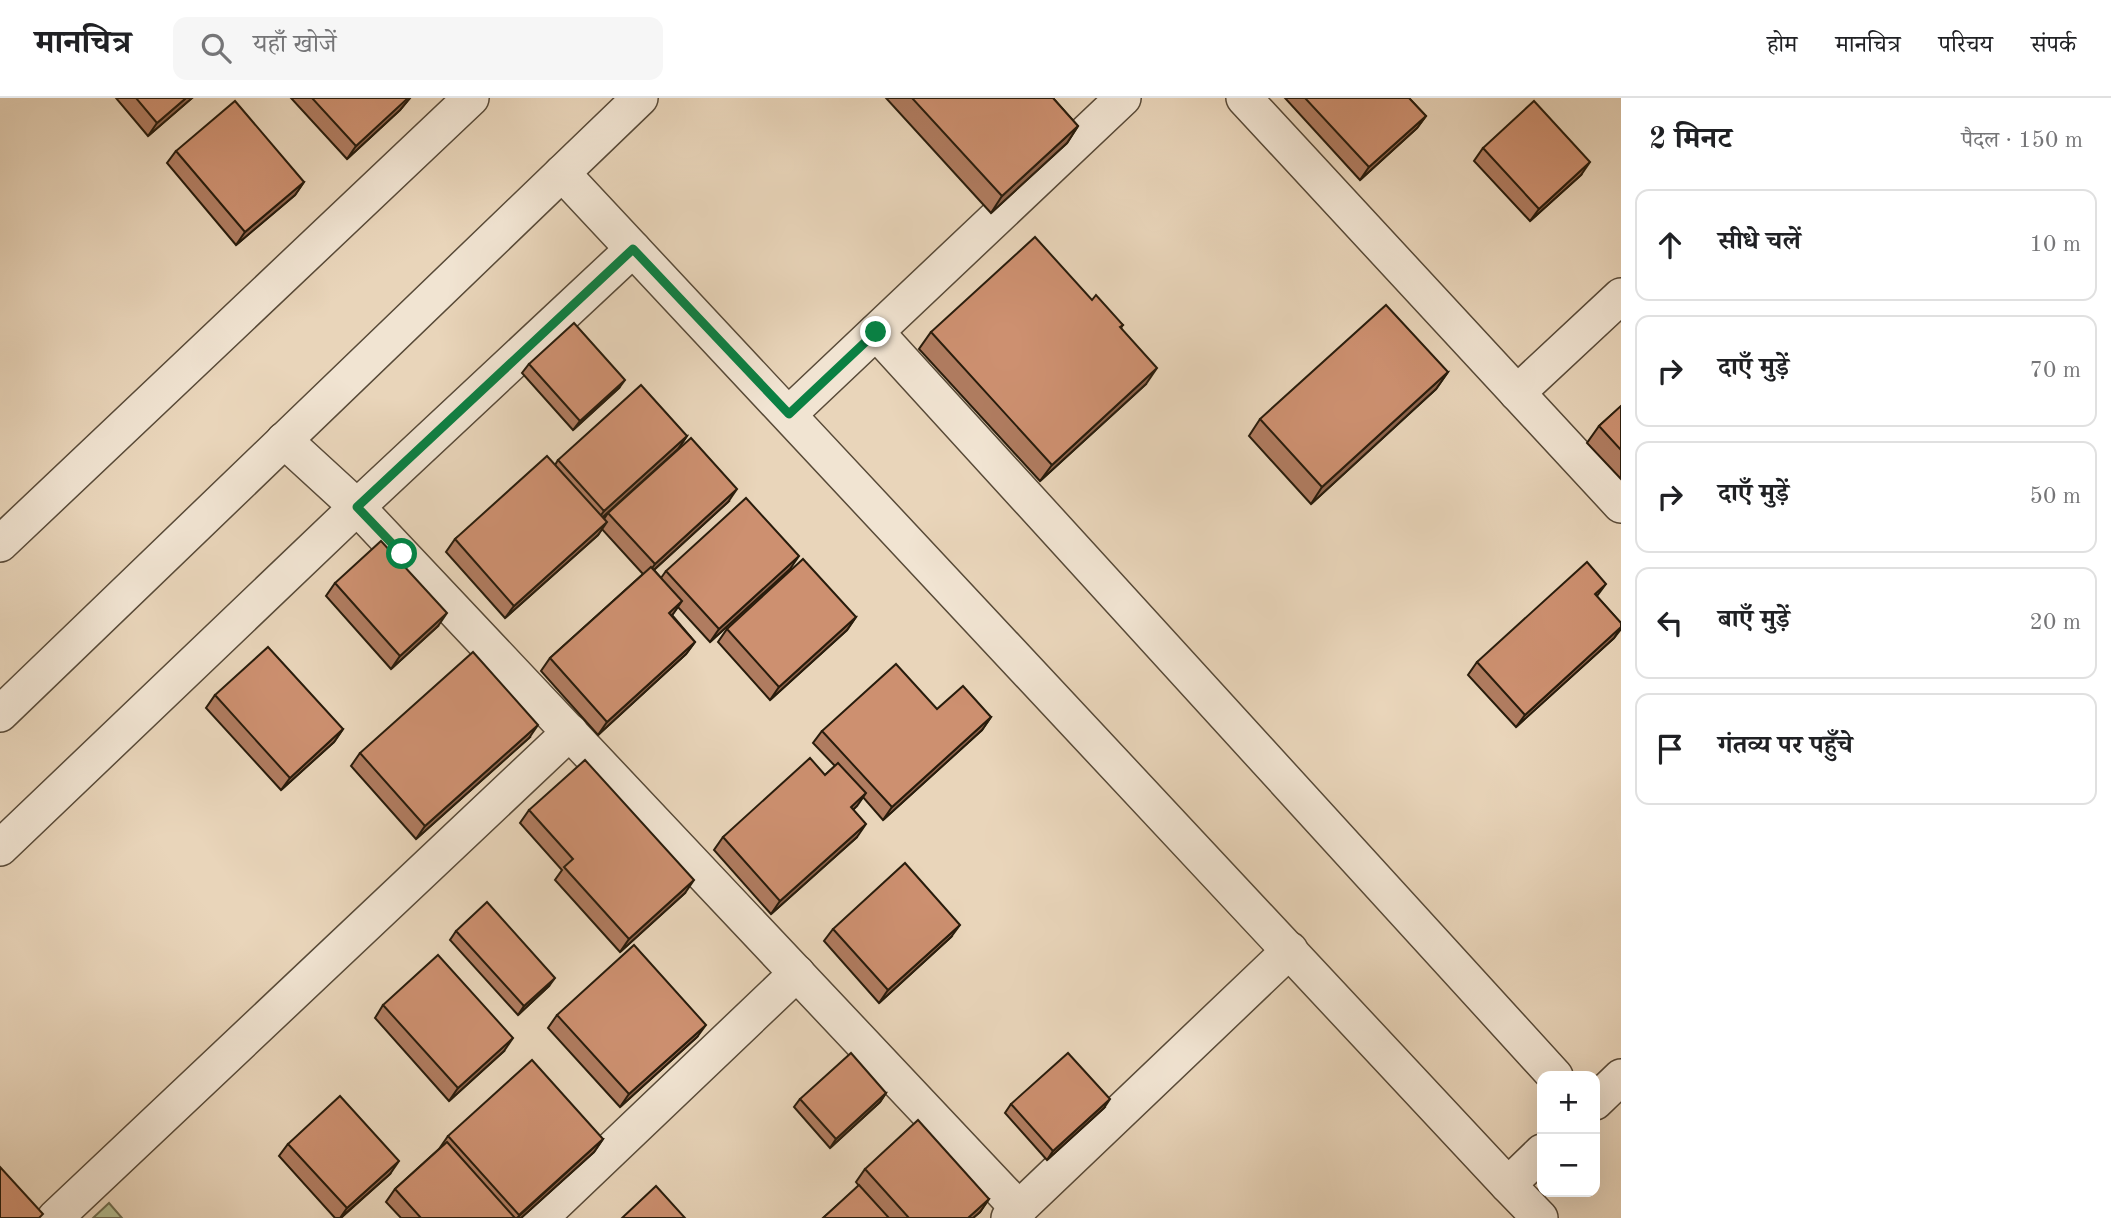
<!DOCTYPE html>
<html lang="hi">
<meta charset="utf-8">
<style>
body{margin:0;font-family:"Old Standard TT","Noto Serif Devanagari",serif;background:#f6f6f6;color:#202124}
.controls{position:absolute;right:21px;bottom:21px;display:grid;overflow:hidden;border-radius:14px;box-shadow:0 7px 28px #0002}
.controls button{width:63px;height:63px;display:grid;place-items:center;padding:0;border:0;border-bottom:2px solid #e0e0e0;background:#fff;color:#202124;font:35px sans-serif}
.stop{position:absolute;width:21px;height:21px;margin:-16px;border:5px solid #0b8043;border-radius:50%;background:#fff}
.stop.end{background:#0b8043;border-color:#fff;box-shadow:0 2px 7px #0008}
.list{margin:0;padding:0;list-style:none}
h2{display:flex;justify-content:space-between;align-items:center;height:91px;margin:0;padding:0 28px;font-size:30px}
h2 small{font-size:23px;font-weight:400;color:#757577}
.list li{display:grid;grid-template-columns:46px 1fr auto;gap:21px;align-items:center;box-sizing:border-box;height:112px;margin:0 14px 14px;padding:0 14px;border:2px solid #e0e0e0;border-radius:14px}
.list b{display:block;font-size:26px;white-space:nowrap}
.list em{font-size:23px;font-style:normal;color:#757577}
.icon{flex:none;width:38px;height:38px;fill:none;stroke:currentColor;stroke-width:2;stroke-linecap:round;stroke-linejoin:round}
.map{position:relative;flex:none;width:1621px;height:1120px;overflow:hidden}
header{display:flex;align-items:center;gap:42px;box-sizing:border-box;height:98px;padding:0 35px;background:#fff;border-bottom:2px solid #e0e0e0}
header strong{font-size:33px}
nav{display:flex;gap:38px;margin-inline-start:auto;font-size:24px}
.search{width:490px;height:63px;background:#f6f6f6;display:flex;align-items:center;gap:18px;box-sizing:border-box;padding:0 24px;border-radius:14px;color:#757577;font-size:26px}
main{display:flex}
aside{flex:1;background:#fff}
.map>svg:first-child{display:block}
.green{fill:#b3be92;stroke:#6e6d4f;stroke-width:2}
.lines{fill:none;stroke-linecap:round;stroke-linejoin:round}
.minor-casing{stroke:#584a38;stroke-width:38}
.minor{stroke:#f1e4d2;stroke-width:35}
.wall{fill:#b07c60;stroke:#281c0c;stroke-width:2}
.shaded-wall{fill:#90654e;stroke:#281c0c;stroke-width:2}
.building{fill:#cd9070;stroke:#281c0c;stroke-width:2}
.route{stroke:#0b8043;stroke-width:9}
</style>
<header>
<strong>मानचित्र</strong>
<div class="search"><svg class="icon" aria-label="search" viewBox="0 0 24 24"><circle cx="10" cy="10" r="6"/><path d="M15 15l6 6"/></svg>यहाँ खोजें</div>
<nav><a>होम</a><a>मानचित्र</a><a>परिचय</a><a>संपर्क</a></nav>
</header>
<main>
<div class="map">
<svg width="1621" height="1120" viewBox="0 0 1621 1120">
<rect width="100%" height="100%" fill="#e9d5ba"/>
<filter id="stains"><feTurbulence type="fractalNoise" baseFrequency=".00286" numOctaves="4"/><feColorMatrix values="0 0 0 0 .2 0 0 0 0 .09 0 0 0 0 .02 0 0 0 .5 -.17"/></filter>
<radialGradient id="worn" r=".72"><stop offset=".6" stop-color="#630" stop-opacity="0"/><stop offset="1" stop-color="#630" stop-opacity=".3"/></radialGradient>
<path class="green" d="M109,1105L122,1120H93Z"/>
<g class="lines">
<defs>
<g id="minor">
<path d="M1244,0L1621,407"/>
<path d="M562,75L1508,1087L1542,1054"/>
<path d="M876,234L1555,978"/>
<path d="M1517,295L1621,198"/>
<path d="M789,316L1123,0"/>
<path d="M284,342L357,409L1019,1111"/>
<path d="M0,446L471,0"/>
<path d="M0,616L640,0"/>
<path d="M0,750L357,409L633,151"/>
<path d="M1595,1004L1621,979"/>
<path d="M1508,1087L1540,1120"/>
<path d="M55,1120L570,634"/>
<path d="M540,1120L797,875"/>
<path d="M1009,1120L1290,852"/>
</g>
</defs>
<use href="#minor" class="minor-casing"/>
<use href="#minor" class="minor"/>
</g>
<g class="wall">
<path d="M116,0H192L148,38Z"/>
<path d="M291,0H410L400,12L347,61Z"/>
<path d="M886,0H1053L1078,28L1067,45L991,115Z"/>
<path d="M1285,0H1409L1426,18L1417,30L1360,82Z"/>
<path d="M1483,50L1581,77L1530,123L1474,63Z"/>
<path d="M176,53L304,84L295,97L236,147L167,65Z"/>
<path d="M1092,202L1123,227L1121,230L1146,286L1040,383L919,251L931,234Z"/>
<path d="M529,266L619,290L573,332L522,275Z"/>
<path d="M1448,274L1436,291L1311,406L1249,338L1260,321Z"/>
<path d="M1621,308V381L1587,345L1599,328Z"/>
<path d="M687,338L678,351L603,419L604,421L608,415L728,404L654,472L661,480L666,473L790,471L710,544L678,509L672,517L695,544L686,556L598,637L541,573L550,560L643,476L602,431L598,437L505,520L446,454L455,441L555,367L558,362Z"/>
<path d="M335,485L438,528L391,571L326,498Z"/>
<path d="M1597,499L1621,525V531L1614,540L1516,629L1468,577L1477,564Z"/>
<path d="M856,519L847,532L770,602L718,544L727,531Z"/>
<path d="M215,597L343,631L334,644L281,692L206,610Z"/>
<path d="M937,611L991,619L982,632L883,722L863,699L853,712L857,739L771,816L714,752L723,739L825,677L835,668L813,645L822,633Z"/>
<path d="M529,640L416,741L351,668L360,655Z"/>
<path d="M529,712L685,795L620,854L555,782L562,772L520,725Z"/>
<path d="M833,831L951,839L879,905L824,843Z"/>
<path d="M456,833L549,888L518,917L450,842Z"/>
<path d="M383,907L504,953L449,1003L375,920Z"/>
<path d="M557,917L697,939L620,1009L548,930Z"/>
<path d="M886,995L880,1004L830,1050L794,1009L800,1001Z"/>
<path d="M1011,1006L1104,1010L1047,1062L1005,1015Z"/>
<path d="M448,1038L603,1041L594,1054L521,1120H401L386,1104L395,1091L439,1051Z"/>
<path d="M288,1046L390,1076L341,1120H335L279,1058Z"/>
<path d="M865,1071L989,1101L980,1114L973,1120H823L859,1088L856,1084Z"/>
</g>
<g class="shaded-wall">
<path d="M186,0H192L148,38L157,25Z"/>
<path d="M406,0H410L400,12L347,61L356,48Z"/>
<path d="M1426,18L1417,30L1360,82L1369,69Z"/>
<path d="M1078,28L1067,45L991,115L1002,98Z"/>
<path d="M1590,64L1581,77L1530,123L1539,111Z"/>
<path d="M304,84L295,97L236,147L245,134Z"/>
<path d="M1157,270L1146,286L1040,383L1052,367Z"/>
<path d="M1448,274L1436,291L1311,406L1322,389Z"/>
<path d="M625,282L619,290L573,332L580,323Z"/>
<path d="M687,338L678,351L595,426L604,413Z"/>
<path d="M737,391L728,404L646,479L655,466Z"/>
<path d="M607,424L598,437L505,520L514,508Z"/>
<path d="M799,458L790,471L710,544L719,531Z"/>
<path d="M1606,486L1597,498L1595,496Z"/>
<path d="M682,503L673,516L660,528L669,515Z"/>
<path d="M447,515L438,528L391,571L400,558Z"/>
<path d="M856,519L847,532L770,602L779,589Z"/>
<path d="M1621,529L1614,540L1516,629L1525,617Z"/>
<path d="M695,544L686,556L598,637L607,624Z"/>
<path d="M991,619L982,632L883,722L892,709Z"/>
<path d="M538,627L529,640L416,741L425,728Z"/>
<path d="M343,631L334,644L281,692L290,680Z"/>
<path d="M866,695L857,708L842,722L851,709Z"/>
<path d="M866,726L857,739L771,816L780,803Z"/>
<path d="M694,782L685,795L620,854L629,841Z"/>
<path d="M960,827L951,839L879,905L888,892Z"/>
<path d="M555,880L549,888L518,917L524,908Z"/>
<path d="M706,927L697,939L620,1009L629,996Z"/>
<path d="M513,940L504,953L449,1003L458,990Z"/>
<path d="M886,995L880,1004L830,1050L836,1041Z"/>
<path d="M1110,1001L1104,1010L1047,1062L1053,1053Z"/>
<path d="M603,1041L594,1054L521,1120H517Z"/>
<path d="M399,1063L390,1076L340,1120L347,1110Z"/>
<path d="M989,1101L980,1114L973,1120H968Z"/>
</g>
<g class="building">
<path d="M136,0H186L157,25Z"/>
<path d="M312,0H408L356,48Z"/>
<path d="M912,0H1053L1078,28L1002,98Z"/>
<path d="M1305,0H1409L1426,18L1369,69Z"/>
<path d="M235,3L304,84L245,134L176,53Z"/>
<path d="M1534,3L1590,64L1539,111L1483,50Z"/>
<path d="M1035,139L1092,202L1096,197L1123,227L1120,229L1157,270L1052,367L931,234Z"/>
<path d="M1386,207L1448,274L1322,389L1260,321Z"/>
<path d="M574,225L625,282L580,323L529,266Z"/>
<path d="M641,287L687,338L604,413L558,362Z"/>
<path d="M1621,308V352L1599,328Z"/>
<path d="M691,340L737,391L655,466L608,415Z"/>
<path d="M547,358L607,424L514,508L455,441Z"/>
<path d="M746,400L799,458L719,531L666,473Z"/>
<path d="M381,443L447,515L400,558L335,485Z"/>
<path d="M803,461L856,519L779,589L727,531Z"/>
<path d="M1587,464L1606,486L1595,496L1621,525V529L1525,617L1477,564Z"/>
<path d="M651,469L682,503L669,515L695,544L607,624L550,560Z"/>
<path d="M268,549L343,631L290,680L215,597Z"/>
<path d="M473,554L538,627L425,728L360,655Z"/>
<path d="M896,566L937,611L963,588L991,619L892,709L822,633Z"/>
<path d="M810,660L825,677L838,665L866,695L851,709L866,726L780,803L723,739Z"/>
<path d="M585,662L694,782L629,841L564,769L573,761L529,712Z"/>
<path d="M905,765L960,827L888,892L833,831Z"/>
<path d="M487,804L555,880L524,908L456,833Z"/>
<path d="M634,847L706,927L629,996L557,917Z"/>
<path d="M438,857L513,940L458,990L383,907Z"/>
<path d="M851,955L886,995L836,1041L800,1001Z"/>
<path d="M1068,955L1110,1001L1053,1053L1011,1006Z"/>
<path d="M532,962L603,1041L519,1117L448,1038Z"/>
<path d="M340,998L399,1063L347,1110L288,1046Z"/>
<path d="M918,1022L989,1101L968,1120H909L865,1071Z"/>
<path d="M447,1044L515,1120H421L395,1091Z"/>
<path d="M0,1069L43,1116L39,1120H0Z"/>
<path d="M859,1087L889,1120H823Z"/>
<path d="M656,1088L685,1120H622Z"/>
</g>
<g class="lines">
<path class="route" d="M402,456L357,409L633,151L789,316L876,234"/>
</g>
<rect width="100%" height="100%" filter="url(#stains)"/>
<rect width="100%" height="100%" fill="url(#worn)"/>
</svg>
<div class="controls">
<button>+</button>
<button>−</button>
</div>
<div class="stop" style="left:402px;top:456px"></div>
<div class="stop end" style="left:876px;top:234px"></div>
</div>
<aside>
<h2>2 मिनट<small>पैदल · 150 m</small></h2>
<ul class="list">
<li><svg class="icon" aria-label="ahead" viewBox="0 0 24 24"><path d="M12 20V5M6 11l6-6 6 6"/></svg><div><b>सीधे चलें</b></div><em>10 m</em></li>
<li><svg class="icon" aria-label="right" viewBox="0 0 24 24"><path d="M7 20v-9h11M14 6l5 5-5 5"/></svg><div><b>दाएँ मुड़ें</b></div><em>70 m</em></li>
<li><svg class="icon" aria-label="right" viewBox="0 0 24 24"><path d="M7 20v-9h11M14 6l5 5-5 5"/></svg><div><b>दाएँ मुड़ें</b></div><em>50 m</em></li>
<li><svg class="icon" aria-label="left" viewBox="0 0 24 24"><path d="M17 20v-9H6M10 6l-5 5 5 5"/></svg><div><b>बाएँ मुड़ें</b></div><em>20 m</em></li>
<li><svg class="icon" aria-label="arrive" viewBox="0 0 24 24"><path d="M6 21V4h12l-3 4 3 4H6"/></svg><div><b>गंतव्य पर पहुँचे</b></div></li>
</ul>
</aside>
</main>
